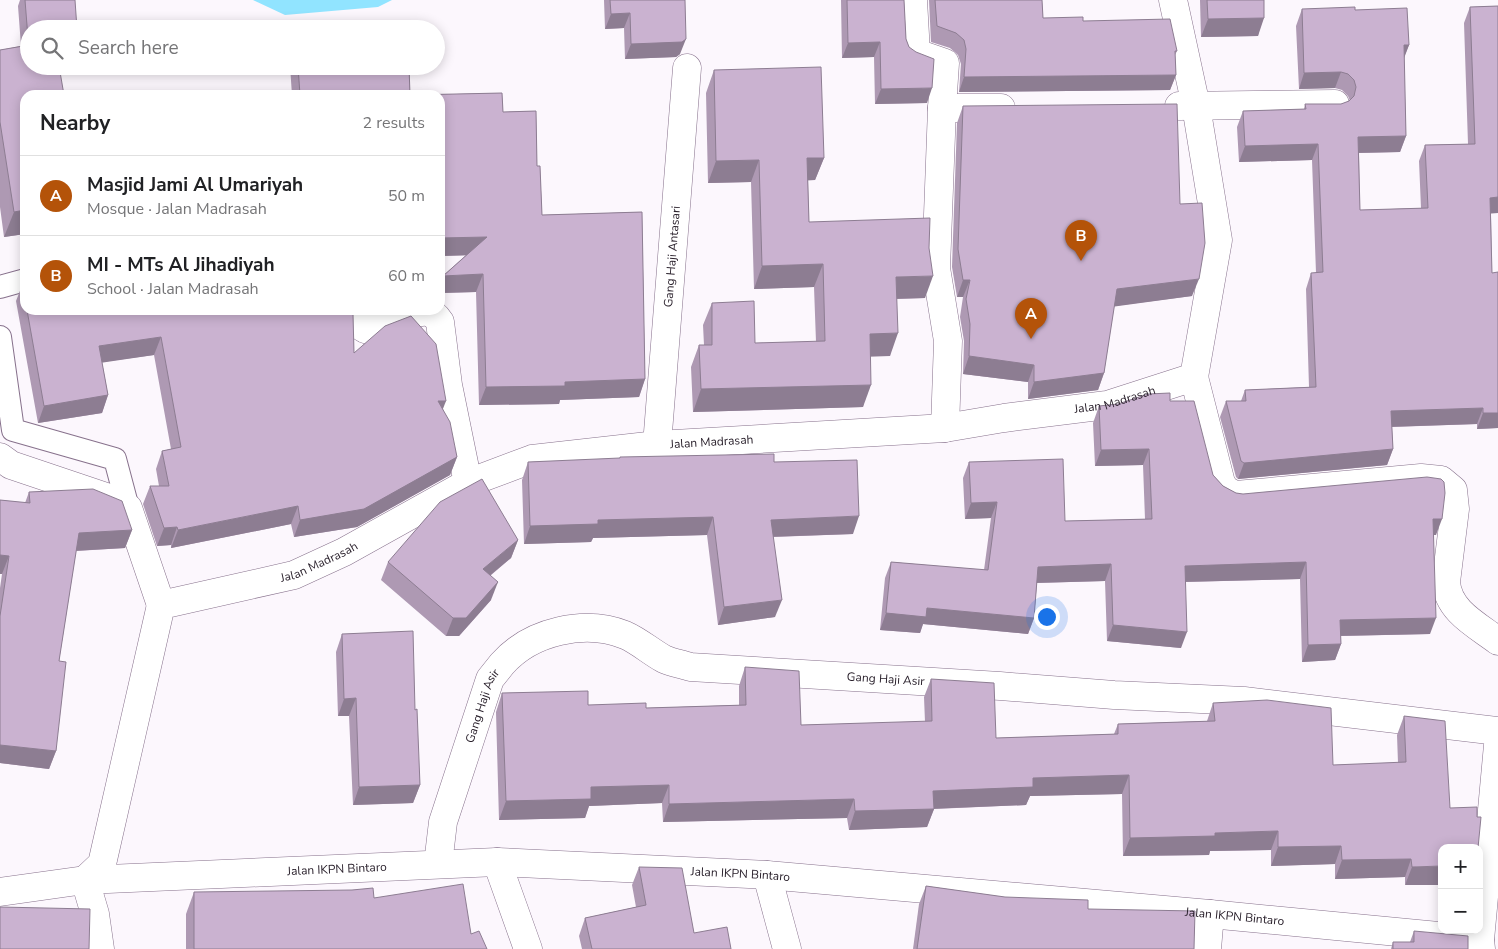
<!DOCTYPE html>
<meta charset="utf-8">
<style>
body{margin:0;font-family:"Nunito Sans",sans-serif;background:#f2f2f2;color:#202124}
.controls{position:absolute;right:15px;bottom:15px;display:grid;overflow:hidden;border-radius:10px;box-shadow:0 2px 12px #0003}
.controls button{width:45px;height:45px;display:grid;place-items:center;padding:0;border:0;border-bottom:1px solid #e0e0e0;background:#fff;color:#202124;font:25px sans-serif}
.you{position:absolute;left:1046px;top:616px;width:18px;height:18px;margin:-12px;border:4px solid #fff;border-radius:50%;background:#1a73e8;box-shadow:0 0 0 8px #1a73e833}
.badge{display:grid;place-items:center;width:32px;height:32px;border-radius:50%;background:#b45309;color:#fff;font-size:16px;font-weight:700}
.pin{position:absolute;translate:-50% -41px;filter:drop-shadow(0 1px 2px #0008)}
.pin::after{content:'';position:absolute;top:26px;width:18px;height:15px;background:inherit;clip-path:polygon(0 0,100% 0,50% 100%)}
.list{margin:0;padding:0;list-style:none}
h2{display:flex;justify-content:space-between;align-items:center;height:65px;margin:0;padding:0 20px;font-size:21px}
h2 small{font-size:16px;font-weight:400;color:#757577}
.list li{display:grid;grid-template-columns:32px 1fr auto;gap:15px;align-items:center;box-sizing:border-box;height:80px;padding:0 20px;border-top:1px solid #e0e0e0}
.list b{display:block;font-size:19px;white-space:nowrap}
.list p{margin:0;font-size:16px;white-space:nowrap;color:#757577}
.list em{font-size:16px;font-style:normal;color:#757577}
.icon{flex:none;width:28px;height:28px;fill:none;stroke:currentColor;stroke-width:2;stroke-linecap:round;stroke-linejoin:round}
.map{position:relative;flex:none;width:1498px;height:949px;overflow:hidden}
.search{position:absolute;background:#fff;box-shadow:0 2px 12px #0003;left:20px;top:20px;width:425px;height:55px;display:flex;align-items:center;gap:12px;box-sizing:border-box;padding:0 18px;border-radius:28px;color:#757577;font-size:19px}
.panel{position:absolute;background:#fff;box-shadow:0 2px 12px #0003;left:20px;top:90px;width:425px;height:225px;border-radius:15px}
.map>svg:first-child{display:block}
.water{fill:#91e4ff}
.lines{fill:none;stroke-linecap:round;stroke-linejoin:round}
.lane-casing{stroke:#87718c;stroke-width:24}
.street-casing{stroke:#87718c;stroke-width:29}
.lane{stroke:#fff;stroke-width:22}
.street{stroke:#fff;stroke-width:28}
.wall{fill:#ae99b3}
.shaded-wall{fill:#8d7d92}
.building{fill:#cab2d0;stroke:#8d7d92}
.labels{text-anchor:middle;stroke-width:4;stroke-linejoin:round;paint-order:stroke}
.street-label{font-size:12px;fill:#2a212c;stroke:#fcf7fd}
</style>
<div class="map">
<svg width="1498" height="949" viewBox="0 0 1498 949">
<rect width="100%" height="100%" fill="#fcf7fd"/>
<path class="water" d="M253,0H392L378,7L285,15Z"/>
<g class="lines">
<defs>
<g id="lane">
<path d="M0,287L25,280"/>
<path d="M0,337L13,430L115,459L128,508"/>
</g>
<g id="street">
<path d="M913,0L916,53L945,63L942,108"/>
<path d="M1179,106L1335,104"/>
<path d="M358,310C359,319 358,328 368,330C385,328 412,310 427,312C433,313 437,317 440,322L448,385L468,483"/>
<path d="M1194,377L1221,483C1225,490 1228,492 1236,495L1421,478L1441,480L1453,490L1455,509L1446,582C1448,611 1477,625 1498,641"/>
<path d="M945,428L948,341L936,268L942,108H1001"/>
<path id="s1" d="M657,445L687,68"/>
<path d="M0,457L11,465L106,497L128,508L161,605"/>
<path d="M497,862L528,949"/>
<path id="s2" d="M438,864L443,822L490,679C494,674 498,669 502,664C531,631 585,619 625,635C639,641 651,652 664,659C672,663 682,664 690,667L1000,686L1114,695L1244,701L1498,731"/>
<path d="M767,875L787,949"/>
<path id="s3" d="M0,892L85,880L497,862L767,875L1210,914L1480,940"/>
<path id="s4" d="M100,949L95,914L85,880L102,864L161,605L294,575L344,552L468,483L532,459L657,445L945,428L1004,418L1107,405L1194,377L1218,240L1196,106L1173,0"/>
<path d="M1207,949L1210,914"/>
<path d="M1481,949L1480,940L1498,745"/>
</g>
</defs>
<use href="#lane" class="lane-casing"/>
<use href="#street" class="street-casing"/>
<use href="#lane" class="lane"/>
<use href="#street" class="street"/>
</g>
<g class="wall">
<path d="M20,0H75L29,29L25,95V234L4,237L0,207V50L21,46L18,6Z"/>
<path d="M604,0H685L680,54L676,57L625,59L624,28L605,29Z"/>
<path d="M841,0H904L906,39L927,103L875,104L874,57L842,58Z"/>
<path d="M929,0H1042L1043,18L1083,21L1177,51L1175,55L1176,75L1170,90L959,92L961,64L958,55L950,48L931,42Z"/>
<path d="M1200,0H1264L1258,36L1201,37Z"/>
<path d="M1498,6V213H1491L1492,273L1498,428L1477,429V424L1392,427L1393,449L1387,465L1238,479L1236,477L1220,417L1226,401H1241L1245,390L1309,387L1306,289L1311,273H1316L1312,160L1239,162L1237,127L1243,111L1304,109L1305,104H1341L1350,101L1348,96L1342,90L1335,88L1299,89L1296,26L1302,9L1355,10L1409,45L1404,57L1406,136L1400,152L1359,153L1360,210L1421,208L1419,161L1425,145L1468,144L1464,23L1470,7Z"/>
<path d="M290,66H409L410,95L502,93L503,112L536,111L537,166H540L542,215L642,212L645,379L639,397L560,400L559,404L479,405L476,292L440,293V283L443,276L466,255L440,256V95H292Z"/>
<path d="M714,70L824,158L815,180H808L809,222L925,298L897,299L890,356H870L863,407L693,412L691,367L699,345H704L703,325L712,303L755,343L816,342L814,287L754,289L751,182L708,183L706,93Z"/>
<path d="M963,106L1180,204L1192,296L1114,306L1104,373L1098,390L1028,399V382L963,374L964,341L960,317L963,297H957L952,267L957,123Z"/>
<path d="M23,283H25V310H352L354,353L443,409L457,457L450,475L357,527L294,537L291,524L171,548V545L157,546L143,504L150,486H159L156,469L162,451L171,449L154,355L102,362L108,395L102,413L38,423L16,301Z"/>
<path d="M1170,401L1213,475L1223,486L1236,493L1436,535H1433L1430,634L1341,636V644L1335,660L1302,662L1300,579L1185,582L1181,648L1107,641L1105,581L1037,583L1034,618L1028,634L923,624L920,633L880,630L885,578L891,562L984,570L991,518L965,519L963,478L969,462L1065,521L1145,519L1143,465L1095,466L1093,423L1099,406Z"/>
<path d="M620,457L774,462L853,534L773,537L775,617L718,625L707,535L593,538L591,542L524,544L522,480L528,462L620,459Z"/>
<path d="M29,492L132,530L125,548L76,551L59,661L56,751L49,769L0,763V588L2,574H0V500L25,503Z"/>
<path d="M518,540L511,558L490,576L491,600L459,636H446L381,580L388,562Z"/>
<path d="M342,634L415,710L420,785L413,803L353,805L349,716H338L336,652Z"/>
<path d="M745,667L801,725L925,722L924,697L931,679L996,738L1114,734L1118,724L1207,721L1213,703L1333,765L1398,763L1397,735L1404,716L1450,808L1405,885V877L1335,879V864L1271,866V850L1210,851L1209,855L1123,856L1122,794L1030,796L1026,805L934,809L927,827L849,830L847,818L663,822L662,803L589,806L585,818L499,820L496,712L502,693L588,705L646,708L739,705V686Z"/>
<path d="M639,867L694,933L731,949H582L579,936L585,918L636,907L632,885Z"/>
<path d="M926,886L1088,909L1194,949H913L919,904Z"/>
<path d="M194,892L374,898L471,934L487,949H186V914Z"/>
<path d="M1414,931L1468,949H1391L1393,942H1410Z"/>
</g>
<g class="shaded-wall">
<path d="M630,13L624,28L605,29L611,14Z"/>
<path d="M1264,18L1258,36L1201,37L1208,19Z"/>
<path d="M28,38H29V56H21Z"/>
<path d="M686,39L680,54L676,57L625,59L631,44Z"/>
<path d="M880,42L874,57L842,58L848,43Z"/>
<path d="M1404,45H1409L1403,61Z"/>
<path d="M1341,72L1335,88L1299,89L1304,73Z"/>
<path d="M1176,75L1170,90L959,92L964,77Z"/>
<path d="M932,88L927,103L875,104L881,89Z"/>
<path d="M1406,136L1400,152L1352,153L1358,137Z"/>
<path d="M1318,144L1312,160L1239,162L1245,146Z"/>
<path d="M807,158H824L815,180L799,181Z"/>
<path d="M759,160L751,182L708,183L716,161Z"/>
<path d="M1498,197V213L1485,214L1490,198Z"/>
<path d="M25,210V234L4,237L14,212Z"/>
<path d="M487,237L481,255L440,256V238Z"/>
<path d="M823,264L814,287L754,289L762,266Z"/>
<path d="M483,274L476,292L440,293V283L443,276Z"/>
<path d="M933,276L925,298L888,299L896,277Z"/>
<path d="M1199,279L1192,296L1111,307L1117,289Z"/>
<path d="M963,280H970L963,297H957Z"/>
<path d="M898,333L890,356L861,357L870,334Z"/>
<path d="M161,337L154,355L93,364L99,346Z"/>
<path d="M969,356L1034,365L1028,382L963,374Z"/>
<path d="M1104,373L1098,390L1028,399L1034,382Z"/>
<path d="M645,379L639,397L560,400L559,404L479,405L486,387L565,382Z"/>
<path d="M871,385L863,407L693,412L701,389Z"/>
<path d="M108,395L102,413L38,423L44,406Z"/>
<path d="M438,401H446L439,419Z"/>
<path d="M1483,408L1477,424L1385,427L1391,411Z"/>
<path d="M1483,413H1498V428L1477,429Z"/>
<path d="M1149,449L1143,465L1095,466L1101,450Z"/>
<path d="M1393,449L1387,465L1238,479L1244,463Z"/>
<path d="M457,457L450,475L357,527L294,537L300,520Z"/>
<path d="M997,502L991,518L965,519L971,503Z"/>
<path d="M298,506L291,524L171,548L178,530Z"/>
<path d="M859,516L853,534L765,537L771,520Z"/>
<path d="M713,517L707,535L593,538L591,542L524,544L530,526L598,520Z"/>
<path d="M1433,519H1442L1436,535H1427Z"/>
<path d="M177,527L171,545L157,546L164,528Z"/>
<path d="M132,530L125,548L72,551L79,533Z"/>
<path d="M518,540L511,558L476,587L483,569Z"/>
<path d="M0,555L9,556L2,574H0Z"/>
<path d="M1306,562L1300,579L1179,582L1185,566Z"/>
<path d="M1111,564L1105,581L1032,583L1038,567Z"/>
<path d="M498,582L491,600L459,636H446L453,618Z"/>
<path d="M782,600L775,617L718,625L724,607Z"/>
<path d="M927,608L1034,618L1028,634L923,624L920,633L880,630L886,613Z"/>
<path d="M1436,618L1430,634L1334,636L1340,620Z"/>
<path d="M1113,625L1187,632L1181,648L1107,641Z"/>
<path d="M1341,644L1335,660L1302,662L1308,645Z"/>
<path d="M356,698L349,716H338L344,699Z"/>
<path d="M0,745L56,751L49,769L0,763Z"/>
<path d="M1129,775L1122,794L1030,796L1026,805L927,809L933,791L1033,778Z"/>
<path d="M420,785L413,803L353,805L359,787Z"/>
<path d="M669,785L662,803L589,806L585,818L499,820L506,801L591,787Z"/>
<path d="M854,799L847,818L663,822L669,804Z"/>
<path d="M934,809L927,827L849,830L855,811Z"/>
<path d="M1278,831L1271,850L1210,851L1209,855L1123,856L1130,838L1215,833Z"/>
<path d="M1341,846L1335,864L1271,866L1278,847Z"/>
<path d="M1411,859L1405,877L1335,879L1342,860Z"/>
<path d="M1442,866V885H1405L1412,867Z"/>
</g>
<g class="building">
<path d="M25,0H75L77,29H29V38H28Z"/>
<path d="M610,0H685L686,39L682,42L631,44L630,13L611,14Z"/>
<path d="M847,0H904L906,39L909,47L916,52L934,59L932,88L881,89L880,42L848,43Z"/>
<path d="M935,0H1042L1043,18L1083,17V21L1170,19L1177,51H1175L1176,75L964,77L966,49L964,40L956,33L937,26Z"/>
<path d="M1207,0H1264V18L1208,19Z"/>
<path d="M1498,6V197L1490,198L1492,273L1498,272V413H1483V408L1391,411L1393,449L1244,463L1241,461L1226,401H1246L1245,390L1316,387L1311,273L1323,272L1318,144L1245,146L1243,111L1306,109L1305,104H1341L1349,101L1354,96L1356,87L1354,80L1348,74L1341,72L1304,73L1302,9L1355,7V10L1407,8L1409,45H1404L1406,136L1358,137L1360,210L1428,208L1425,145L1475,144L1470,7Z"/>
<path d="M358,25L359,29H295Z"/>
<path d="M29,45V66H59L64,95H25V210L14,212L0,122V50Z"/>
<path d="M298,66H409L410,95L502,93L503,112L536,111L537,166H540L542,215L642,212L645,379L565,382V386L486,387L483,274L443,276L487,237L440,238V95H300Z"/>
<path d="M821,67L824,158H807L809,222L930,218L929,248L933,276L896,277L898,333L870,334L871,385L701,389L699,345H712V303L754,301L755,343L825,341L823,264L762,266L759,160L716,161L714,70Z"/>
<path d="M1177,104L1180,204L1202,203L1205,243L1199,279L1117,289L1104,373L1034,382V365L969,356L970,324L966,299L970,280H963L958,249L963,106Z"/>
<path d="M23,283H25V297Z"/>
<path d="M27,310H352L353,314L354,353L385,326L411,316L436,344L446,401H438L450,422L457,457L364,509L300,520L298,506L178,530L177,527L164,528L150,486H169L162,451L181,447L161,337L99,346L108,395L44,406Z"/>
<path d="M1170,393V401H1194L1213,475L1223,486L1236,493L1243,494L1427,477L1441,479L1444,482L1445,493L1442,519H1433L1436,618L1340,620L1341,644L1308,645L1306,562L1185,566L1187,632L1113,625L1111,564L1038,567L1034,618L927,608L926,617L886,613L891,562L988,570L997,502L971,503L969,462L1063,459L1065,521L1152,519L1149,449L1101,450L1099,406L1118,404L1148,394Z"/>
<path d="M774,454V462L857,460L859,516L771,520L782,600L724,607L713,517L598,520V524L530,526L528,462L620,458V457Z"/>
<path d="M482,479L518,540L483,569L498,582L466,618H453L388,562L440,502Z"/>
<path d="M93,489L122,501L132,530L79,533L59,661L66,662L56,751L0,745V616L9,556L0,555V500L30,503L29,492Z"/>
<path d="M413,631L415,710L417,709L420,785L359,787L356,698L344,699L342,634Z"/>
<path d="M745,667L799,671L801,725L932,721L931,679L994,683L996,738L1118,734V724L1215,721L1213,703L1267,700L1331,708L1333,765L1406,762L1404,716L1445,721L1450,808L1477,807V817H1481L1478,848H1442V866L1412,867L1411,859L1342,860L1341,846L1278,847V831L1215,833V836L1130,838L1129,775L1033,778V787L933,791L934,809L855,811L854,799L669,804V785L591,787V799L506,801L502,693L588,691V705L646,703V708L746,705Z"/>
<path d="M639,867L682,868L694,933L727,927L731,949H592L585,918L646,905Z"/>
<path d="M463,884L471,934L479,931L487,949H194V892L352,890L373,888L374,898Z"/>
<path d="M926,886L1005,897L1088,900V909L1195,911L1194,949H917Z"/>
<path d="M0,907L90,909L89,949H0Z"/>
<path d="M1414,931L1468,936V949H1393V942H1414Z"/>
</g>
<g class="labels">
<g class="street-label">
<text dy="4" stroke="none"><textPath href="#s1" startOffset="189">Gang Haji Antasari</textPath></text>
<text dy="4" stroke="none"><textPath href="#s4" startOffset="1348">Jalan Madrasah</textPath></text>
<text dy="4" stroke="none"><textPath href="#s4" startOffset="942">Jalan Madrasah</textPath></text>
<text dy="4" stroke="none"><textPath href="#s4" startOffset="524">Jalan Madrasah</textPath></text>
<text dy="4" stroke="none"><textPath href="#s2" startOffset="615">Gang Haji Asir</textPath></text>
<text dy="4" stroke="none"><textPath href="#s2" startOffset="165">Gang Haji Asir</textPath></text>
<text dy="4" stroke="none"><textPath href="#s3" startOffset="338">Jalan IKPN Bintaro</textPath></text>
<text dy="4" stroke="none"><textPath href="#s3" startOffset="742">Jalan IKPN Bintaro</textPath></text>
<text dy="4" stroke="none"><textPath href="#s3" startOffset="1238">Jalan IKPN Bintaro</textPath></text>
</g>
</g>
</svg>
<div class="controls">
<button>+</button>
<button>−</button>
</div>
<div class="you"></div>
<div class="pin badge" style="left:1031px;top:339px">A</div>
<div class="pin badge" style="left:1081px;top:261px">B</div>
<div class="search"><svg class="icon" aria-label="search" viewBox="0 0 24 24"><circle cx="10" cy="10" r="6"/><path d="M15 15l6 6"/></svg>Search here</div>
<section class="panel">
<h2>Nearby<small>2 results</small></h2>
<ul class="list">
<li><span class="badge">A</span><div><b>Masjid Jami Al Umariyah</b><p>Mosque · Jalan Madrasah</p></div><em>50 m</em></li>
<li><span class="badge">B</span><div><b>MI - MTs Al Jihadiyah</b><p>School · Jalan Madrasah</p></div><em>60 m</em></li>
</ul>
</section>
</div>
